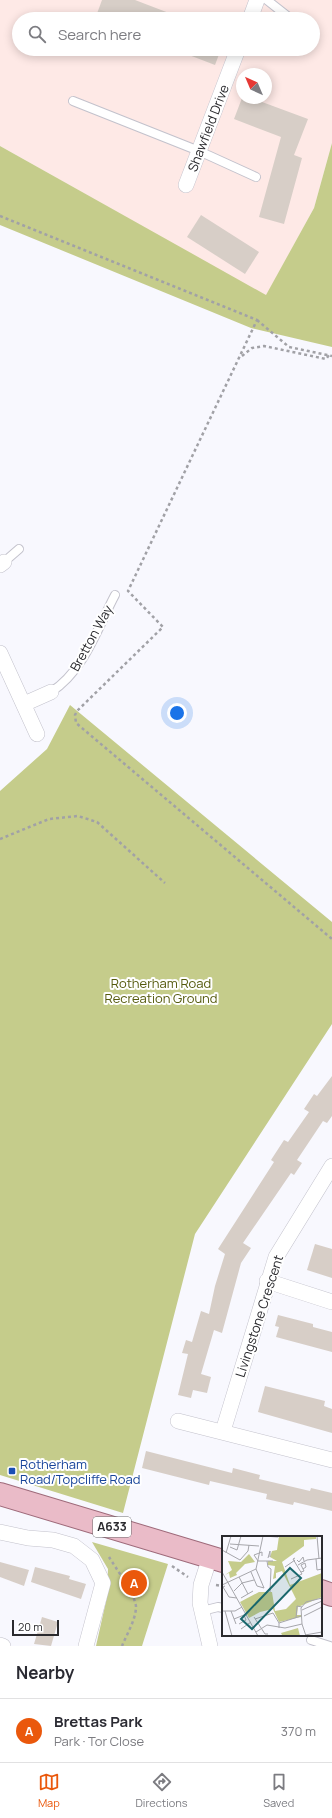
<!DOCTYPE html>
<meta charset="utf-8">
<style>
body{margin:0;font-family:Manrope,sans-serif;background:#f7f7f7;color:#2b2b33}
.compass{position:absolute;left:236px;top:68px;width:36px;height:36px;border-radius:50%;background:#fff;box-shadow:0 2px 10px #0003;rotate:316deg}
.scale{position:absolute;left:12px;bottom:10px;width:47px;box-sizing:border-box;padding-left:4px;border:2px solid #2a2a2e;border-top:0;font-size:11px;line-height:14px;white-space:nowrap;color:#2a2a2e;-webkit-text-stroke:3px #fff;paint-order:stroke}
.you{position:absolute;left:177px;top:713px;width:14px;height:14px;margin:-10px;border:3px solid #fff;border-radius:50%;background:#1a73e8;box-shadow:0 0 0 6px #1a73e833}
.badge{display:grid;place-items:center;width:26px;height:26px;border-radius:50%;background:#ea580c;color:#fff;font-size:13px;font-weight:700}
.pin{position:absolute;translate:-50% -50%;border:2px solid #fff;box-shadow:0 1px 4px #0006}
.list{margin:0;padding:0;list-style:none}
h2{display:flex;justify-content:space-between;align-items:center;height:52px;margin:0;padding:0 16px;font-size:17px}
h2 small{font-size:13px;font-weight:400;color:#7c7c81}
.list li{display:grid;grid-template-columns:26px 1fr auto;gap:12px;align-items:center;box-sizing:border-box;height:64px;padding:0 16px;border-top:1px solid #e1e1e2}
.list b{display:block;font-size:15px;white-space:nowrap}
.list p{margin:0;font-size:13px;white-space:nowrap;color:#7c7c81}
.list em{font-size:13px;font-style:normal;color:#7c7c81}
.icon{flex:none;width:22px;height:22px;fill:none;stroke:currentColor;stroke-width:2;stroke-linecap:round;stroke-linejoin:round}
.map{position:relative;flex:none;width:332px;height:1646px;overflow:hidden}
.search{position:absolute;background:#fff;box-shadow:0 2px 10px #0003;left:12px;right:12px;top:12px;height:44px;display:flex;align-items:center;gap:10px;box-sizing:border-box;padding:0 14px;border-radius:22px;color:#7c7c81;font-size:15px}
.sheet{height:116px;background:#fff}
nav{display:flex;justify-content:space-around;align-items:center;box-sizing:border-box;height:56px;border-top:1px solid #e1e1e2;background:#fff;font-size:11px;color:#7c7c81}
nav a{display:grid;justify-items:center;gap:2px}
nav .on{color:#ea580c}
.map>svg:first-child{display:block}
.industrial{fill:#fee9e6;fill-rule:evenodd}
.green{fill:#c5cc8b}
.building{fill:#d7cec7}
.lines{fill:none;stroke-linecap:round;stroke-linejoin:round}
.service-casing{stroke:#c3c2cc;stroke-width:10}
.minor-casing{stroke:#c3c2cc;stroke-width:16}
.primary-casing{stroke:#9e6a7a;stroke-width:24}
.path{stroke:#a1a1a6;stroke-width:2.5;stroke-dasharray:3 3;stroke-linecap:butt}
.service{stroke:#fff;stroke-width:8}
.minor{stroke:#fff;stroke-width:15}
.primary{stroke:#eabbc8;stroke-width:22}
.transit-dot{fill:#1a4fb4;stroke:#fff;stroke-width:1.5}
.labels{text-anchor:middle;stroke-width:4;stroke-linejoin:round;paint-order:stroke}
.shield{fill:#fff;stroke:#6a6a6d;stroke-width:1}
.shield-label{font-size:12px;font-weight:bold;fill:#2a2a2e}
.street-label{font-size:13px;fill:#2a2a2e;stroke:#fff}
.park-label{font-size:13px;fill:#555a0d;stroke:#fff}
.transit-label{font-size:13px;fill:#164399;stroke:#fff;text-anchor:start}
.inset-road{fill:none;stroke:#a6a6ab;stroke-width:1}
.view{fill:#19676c;fill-opacity:0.15;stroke:#19676c;stroke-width:2}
.inset-edge{fill:none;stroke:#2a2a2e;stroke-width:2}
</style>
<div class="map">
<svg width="332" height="1646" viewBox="0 0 332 1646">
<rect width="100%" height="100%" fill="#f8f8fe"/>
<path class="industrial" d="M0,0H332V143L314,208L266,296L0,146ZM19,19H313V49H19ZM242,74H266V98H242Z"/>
<g class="green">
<path d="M332,143V347L251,328L0,225V146L266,295L314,208Z"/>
<path d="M70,705L332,922V1024L195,1234L123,1513L0,1475V791L47,749Z"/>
<path d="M92,1542L168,1564L142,1646H96L107,1597L108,1569Z"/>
</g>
<g class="building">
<path d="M102,0H135L182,18V19H95Z"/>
<path d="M176,49H221L215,65L176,50Z"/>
<path d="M242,98H251L308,119L294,155L302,158L284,224L259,217L281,137L234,119Z"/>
<path d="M201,215L259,252L245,274L187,237Z"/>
<path d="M332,1076V1116L327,1123L323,1121L297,1160L302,1163L294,1175L291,1173L243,1243L251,1248L241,1263L222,1333L214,1330L201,1374L211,1377L207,1393L193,1390L191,1398L178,1395L188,1354L182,1353L186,1340L192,1342L201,1311L209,1314L215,1286L225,1254L218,1249L274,1162L271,1160L284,1140L288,1142L309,1112L304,1109L314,1094L317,1096Z"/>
<path d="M315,1244L332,1249V1278L307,1270Z"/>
<path d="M278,1315L313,1324V1327L332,1332V1352L276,1337L279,1327L275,1326Z"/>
<path d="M265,1386L325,1401L324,1406L332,1409V1433L258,1412Z"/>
<path d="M146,1451L232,1473L233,1468L260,1475L259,1479L310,1491L311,1488L332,1493V1511L294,1502L293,1505L266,1499L267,1494L210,1481L209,1485L142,1468Z"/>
<path d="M0,1562L29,1570L24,1586L0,1577Z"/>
<path d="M35,1567L70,1576L69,1579L86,1584L81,1599L31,1582Z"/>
<path d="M42,1617L58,1622L51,1646L34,1644Z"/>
</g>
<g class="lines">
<defs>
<g id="service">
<path d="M267,0L291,19"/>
<path d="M73,101L199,151L256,177"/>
<path d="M4,562L19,549"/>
<path d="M51,692C84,671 97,629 115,595"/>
<path d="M202,1611L218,1607L223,1608"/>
<path d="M311,1640L330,1646"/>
</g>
<g id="minor">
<path d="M250,19L257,0"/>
<path d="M186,185L238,49"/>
<path d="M0,565L4,562"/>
<path d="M0,653L37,734"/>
<path d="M24,704L51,692"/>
<path d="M267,1281L332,1302"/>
<path d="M178,1421L332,1460"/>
<path d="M223,1431L276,1257L332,1166"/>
<path d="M0,1532L28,1538L53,1540L74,1546L92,1560L103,1583L86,1646"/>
<path d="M210,1557L201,1585L200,1603L210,1646"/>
<path d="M0,1645L3,1646"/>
</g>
<g id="primary">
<path d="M0,1494L223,1561"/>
<path d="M321,1591L332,1595"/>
</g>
</defs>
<use href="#service" class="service-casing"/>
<use href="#minor" class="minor-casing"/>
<use href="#primary" class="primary-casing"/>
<g class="path">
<path d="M0,216L257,320L128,591L163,627L77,711L75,715L76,723L332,939"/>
<path d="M257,320L289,347L332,356"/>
<path d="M242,356L252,348L264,346L326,359L329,355"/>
<path d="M0,839L49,819L78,816L97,822L165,883"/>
<path d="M109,1557C115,1567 137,1597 136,1608C135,1621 127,1634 122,1646"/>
<path d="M172,1566L188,1577"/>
<path d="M216,1585L223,1586"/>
</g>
<use href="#service" class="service"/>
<use href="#minor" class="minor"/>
<use href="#primary" class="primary"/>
</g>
<rect class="transit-dot" x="8" y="1467" width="8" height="8" rx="2"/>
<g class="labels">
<rect class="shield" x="93" y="1517" width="38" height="20" rx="3"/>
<g class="shield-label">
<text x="112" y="1531">A633</text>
</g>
<g class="street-label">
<text transform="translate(208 128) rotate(-69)" y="5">Shawfield Drive</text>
<text transform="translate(91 638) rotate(-61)" y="5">Bretton Way</text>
<text transform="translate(259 1316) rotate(-72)" y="5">Livingstone Crescent</text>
</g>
<g class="park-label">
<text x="161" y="988">Rotherham Road<tspan x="161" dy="15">Recreation Ground</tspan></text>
</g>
<g class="transit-label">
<text x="20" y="1469">Rotherham<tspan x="20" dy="15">Road/Topcliffe Road</tspan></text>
</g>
</g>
<g transform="translate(222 1536)">
<rect width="100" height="100" fill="#f8f8fe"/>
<path d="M57,0H94V3L82,4V10L60,26L68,49L100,37V61L76,71L75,79H79V81L57,86L51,73L38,76L27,82L18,66L37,56H50L53,75L64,73L74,63L60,35L54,37V42L51,43L53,30L46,29V25H55L48,21L50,15L55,14ZM27,18L33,26L23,28L14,37L15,39L8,42L7,37L3,39L10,34L6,25L19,26ZM76,92L78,100L60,99L59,97Z" fill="#c5cc8b"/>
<path class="inset-road" d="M41,0L56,1M95,0L97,23M8,8L37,10M8,11L15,14L19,0M0,14L18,24L26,15L27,9M4,17L9,0M40,20V16L32,19L36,25H51M46,22L48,15V21M94,23L95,34L100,33M45,25L46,31L49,33L48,56M77,26L75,24L77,26L81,21L82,25M76,29L85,24L100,22M63,31L73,24M0,36L36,100M29,36L35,50L42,52L34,33M79,36L82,35L79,29L83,27L84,31L81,33M17,41L26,58M69,43L80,38L71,23L73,22M0,49L34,33L41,0M3,50L1,51L7,61L15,62M12,55L20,47L32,44M19,62L31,55M80,74L100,65M0,75H13L20,71M3,75L10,100M9,75L14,88M82,80L100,71M32,81L43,98H46M74,82L75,70L80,71M12,83L22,79L24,84L17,88M33,83L51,77L57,87V92M57,87L79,80M19,93L29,86M34,96L45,89L63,92L80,88M83,99L100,96M84,100L80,88L79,72L84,66L100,62"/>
<path class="view" d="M68,32L79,42L30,93L19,83Z"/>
<rect width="100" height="100" class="inset-edge"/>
</g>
</svg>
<svg class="compass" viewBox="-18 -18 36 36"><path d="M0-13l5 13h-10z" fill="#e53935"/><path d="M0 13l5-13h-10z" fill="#7c7c81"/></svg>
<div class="scale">20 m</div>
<div class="you"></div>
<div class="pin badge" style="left:134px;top:1583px">A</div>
<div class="search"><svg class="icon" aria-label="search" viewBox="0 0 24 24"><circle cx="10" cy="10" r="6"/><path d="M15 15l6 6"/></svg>Search here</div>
</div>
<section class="sheet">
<h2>Nearby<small></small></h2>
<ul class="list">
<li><span class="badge">A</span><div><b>Brettas Park</b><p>Park · Tor Close</p></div><em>370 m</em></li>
</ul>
</section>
<nav>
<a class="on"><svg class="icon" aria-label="map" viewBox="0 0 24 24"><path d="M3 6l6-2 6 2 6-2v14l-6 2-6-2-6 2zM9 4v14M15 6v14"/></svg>Map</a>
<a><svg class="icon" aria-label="directions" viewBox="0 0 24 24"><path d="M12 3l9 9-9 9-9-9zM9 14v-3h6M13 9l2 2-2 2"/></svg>Directions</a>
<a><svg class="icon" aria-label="saved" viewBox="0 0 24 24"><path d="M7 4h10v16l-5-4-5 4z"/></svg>Saved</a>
</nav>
